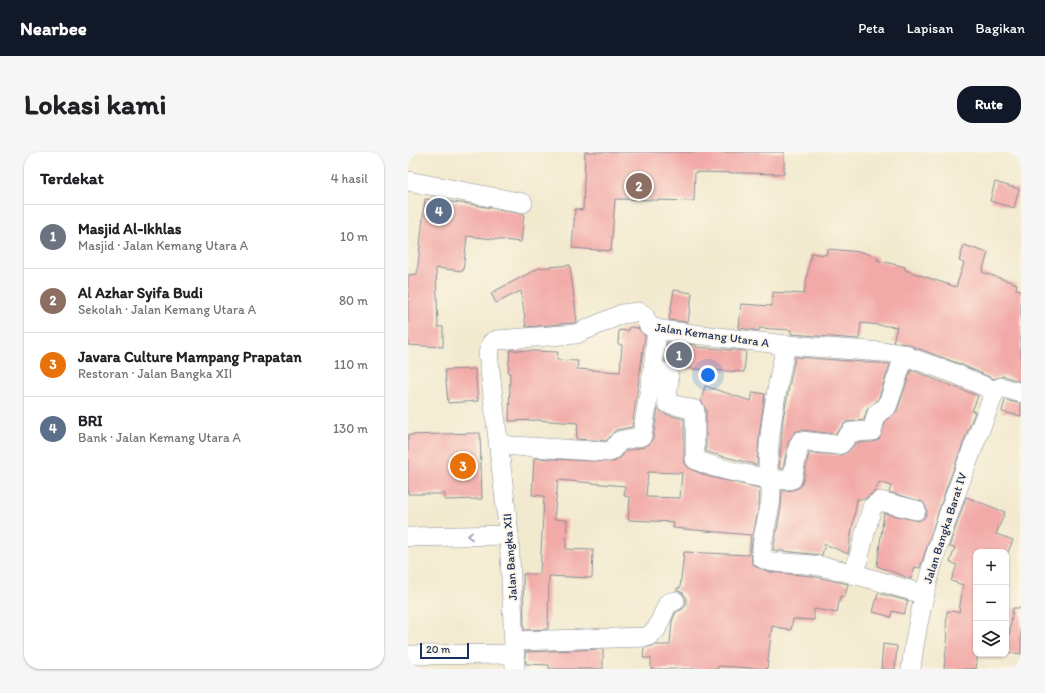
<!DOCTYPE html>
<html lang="id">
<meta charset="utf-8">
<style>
body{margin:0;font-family:Itim,sans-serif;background:#f6f6f6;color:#202124}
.controls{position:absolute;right:12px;bottom:12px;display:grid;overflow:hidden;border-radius:8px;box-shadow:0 1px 3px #0004}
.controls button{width:36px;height:36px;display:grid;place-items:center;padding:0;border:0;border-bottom:1px solid #e0e0e0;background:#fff;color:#202124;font:20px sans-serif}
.scale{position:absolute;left:12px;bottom:10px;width:49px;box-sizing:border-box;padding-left:4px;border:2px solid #1b2f5e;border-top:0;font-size:11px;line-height:14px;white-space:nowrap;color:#1b2f5e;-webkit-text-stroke:3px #fcf5e5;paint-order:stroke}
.you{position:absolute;left:300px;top:223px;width:14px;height:14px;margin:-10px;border:3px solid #fff;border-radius:50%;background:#1a73e8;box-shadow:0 0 0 6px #1a73e833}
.badge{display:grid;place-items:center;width:26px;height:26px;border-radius:50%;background:#111827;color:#fff;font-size:13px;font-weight:700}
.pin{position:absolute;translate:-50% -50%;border:2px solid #fff;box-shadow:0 1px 4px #0006}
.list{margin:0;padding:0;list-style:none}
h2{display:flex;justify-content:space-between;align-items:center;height:52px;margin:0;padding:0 16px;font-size:17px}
h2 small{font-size:13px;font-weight:400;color:#757577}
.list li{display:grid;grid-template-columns:26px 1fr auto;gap:12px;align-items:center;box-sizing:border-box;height:64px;padding:0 16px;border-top:1px solid #e0e0e0}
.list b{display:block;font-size:15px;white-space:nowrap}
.list p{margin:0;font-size:13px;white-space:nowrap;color:#757577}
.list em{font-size:13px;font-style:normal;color:#757577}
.icon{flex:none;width:22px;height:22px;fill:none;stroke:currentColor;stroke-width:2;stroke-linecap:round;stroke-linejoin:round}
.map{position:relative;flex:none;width:613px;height:517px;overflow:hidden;border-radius:16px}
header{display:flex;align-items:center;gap:24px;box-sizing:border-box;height:56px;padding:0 20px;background:#111827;color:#fff}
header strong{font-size:19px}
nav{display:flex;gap:22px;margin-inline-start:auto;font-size:14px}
.intro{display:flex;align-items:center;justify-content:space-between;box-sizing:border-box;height:96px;padding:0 24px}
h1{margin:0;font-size:28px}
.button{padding:10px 18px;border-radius:16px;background:#111827;color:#fff;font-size:14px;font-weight:700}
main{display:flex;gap:24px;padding:0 24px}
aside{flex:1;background:#fff;border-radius:16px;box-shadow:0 1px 3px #0004}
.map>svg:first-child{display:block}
.building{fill:#f2aaa8;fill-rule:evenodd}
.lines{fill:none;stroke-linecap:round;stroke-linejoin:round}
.minor-casing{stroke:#868c96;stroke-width:20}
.minor{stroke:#fff;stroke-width:19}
.oneway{stroke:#8d97ae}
.labels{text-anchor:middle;stroke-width:3.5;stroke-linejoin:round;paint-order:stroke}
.street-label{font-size:12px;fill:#1b2f5e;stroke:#fcf5e5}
</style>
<header>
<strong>Nearbee</strong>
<nav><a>Peta</a><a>Lapisan</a><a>Bagikan</a></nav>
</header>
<div class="intro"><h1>Lokasi kami</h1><a class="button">Rute</a></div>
<main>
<aside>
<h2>Terdekat<small>4 hasil</small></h2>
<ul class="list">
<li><span class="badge" style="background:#6b7280">1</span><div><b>Masjid Al-Ikhlas</b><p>Masjid · Jalan Kemang Utara A</p></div><em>10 m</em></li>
<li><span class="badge" style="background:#8d6e63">2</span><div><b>Al Azhar Syifa Budi</b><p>Sekolah · Jalan Kemang Utara A</p></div><em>80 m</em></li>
<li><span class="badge" style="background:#e8710a">3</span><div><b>Javara Culture Mampang Prapatan</b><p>Restoran · Jalan Bangka XII</p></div><em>110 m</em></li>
<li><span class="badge" style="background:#5c6f8a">4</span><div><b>BRI</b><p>Bank · Jalan Kemang Utara A</p></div><em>130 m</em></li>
</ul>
</aside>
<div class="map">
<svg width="613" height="517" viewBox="0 0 613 517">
<rect width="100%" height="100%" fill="#fcf5e5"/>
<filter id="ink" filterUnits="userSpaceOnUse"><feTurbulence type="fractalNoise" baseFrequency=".025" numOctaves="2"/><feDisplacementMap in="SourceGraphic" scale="8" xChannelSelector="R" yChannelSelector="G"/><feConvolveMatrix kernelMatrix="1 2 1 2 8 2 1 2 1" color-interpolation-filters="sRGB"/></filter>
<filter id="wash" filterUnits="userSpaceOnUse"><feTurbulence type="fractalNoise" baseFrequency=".012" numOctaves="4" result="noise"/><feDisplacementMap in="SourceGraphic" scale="16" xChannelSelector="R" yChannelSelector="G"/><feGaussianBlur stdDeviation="0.9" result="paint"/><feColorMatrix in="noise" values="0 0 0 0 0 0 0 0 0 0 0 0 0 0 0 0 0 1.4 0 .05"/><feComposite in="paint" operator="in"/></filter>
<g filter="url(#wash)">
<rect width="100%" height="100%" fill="#f2eacf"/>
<g id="blocks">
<g class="building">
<path d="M177,0H376V22L287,20L286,49L207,47L203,99L164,96L167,57L175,58Z"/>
<path d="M587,30L611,37L606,56L582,49Z"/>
<path d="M17,47L61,52L116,62L113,90L59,84L55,119L28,116L30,175H35V195L0,193V123L9,122Z"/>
<path d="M556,93L580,101L574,120L609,132L608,137L613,138V230L596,224L586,227L552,212L506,195L501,192L485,190L489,175L453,171L451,187L383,182V178L351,176V179L331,176L333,152L364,154L365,140L396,142L403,101L418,103L419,97L454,100L470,105L469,108L497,115V118L548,135L556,111L551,109Z"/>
<path d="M162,113L169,170L165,171L118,175L113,139L88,151L83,141L131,116Z"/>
<path d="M266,138L284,141L280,170L261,168Z"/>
<path d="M221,175L230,176L237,184L224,275L208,278L198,289L168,287L170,273L169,271L129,268L101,269L102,221H100L102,198L150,200L149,208L170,209L169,217L212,220L214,193L210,192L211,178L220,179Z"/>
<path d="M259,190L288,193V195L338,199L336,220L269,216L257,209Z"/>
<path d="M387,205L482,212L470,248L459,258L456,268L438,270L427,282L394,278L387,280L380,291L375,317L371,316L375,266Z"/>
<path d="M67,217L70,249L40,251L37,218Z"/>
<path d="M503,218L570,244L564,259L567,260L538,337L512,416L507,415L503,427L469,414L476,361L511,369L516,366L519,360L518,355L515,350L481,340L483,334L471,330L467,339L457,347H449L440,402L417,392L414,403L365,398L373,355L374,339L385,338L392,335L395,329L401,301L433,303L441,299L448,291L465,290L471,287L478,268L489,259Z"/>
<path d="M297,234L343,249L345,240L357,242L352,277L349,313L298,300V258L293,249Z"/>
<path d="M597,248L613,252V264L594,260Z"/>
<path d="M250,256L256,262L276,267V307L277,312L282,317L302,325L352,336L351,352L343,397L344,411L348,415L362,420L403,424L440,432L437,445L432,444L429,461L406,457V468L385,467L383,478L364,474L359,517L310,514V517H243V506H235L236,496L247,493H262L264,469L268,460L275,457L278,452V446L275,441L269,438V436H272L276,400L341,403L343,383L265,376L266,370L220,368L222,345L216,344L217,334L150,328L146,367L159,368L158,397L185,398L184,426L141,424L140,477L116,478L115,422H132L136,344L124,343L126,306L206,310L214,304L218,299L236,295L242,291L245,286ZM240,320L274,321L272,346L238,345Z"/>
<path d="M72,281L74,347L37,348V342H0V283Z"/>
<path d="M558,345L597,360L588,382L605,388L598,405V400H568V502H570L568,517H544L536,516L540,481L538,480L539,459L551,460L555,433L543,429L549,413L542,410L547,396L541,395Z"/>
<path d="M470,441L500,449L496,462L484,459L483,465L465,460Z"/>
<path d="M605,456H613V502L598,500V485H601Z"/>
<path d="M475,492L489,494L487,517H473Z"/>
<path d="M195,497V517H141V513L118,512L117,500Z"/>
</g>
</g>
</g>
<g filter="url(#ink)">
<use href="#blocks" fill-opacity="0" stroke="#868c96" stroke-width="1"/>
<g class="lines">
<defs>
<g id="minor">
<path d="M0,29L115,51"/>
<path d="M249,177L245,217L258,221L261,224L259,251L287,258V307C298,315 372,332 384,327L391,293L393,289L430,293L433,292L443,280L464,279L469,261L479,255L497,202"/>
<path d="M378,193C370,231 362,269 360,307C359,321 364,333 363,346C361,367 352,385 354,406C360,412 395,411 405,413C442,418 479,433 516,442"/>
<path d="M587,239L593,235L613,241"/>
<path d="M91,293L201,300L205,298L211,289L234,284L245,217"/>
<path d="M0,385L101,383"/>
<path d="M446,423L464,355L472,349L508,358"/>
<path d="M107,489L239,485L248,478L260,451L267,449"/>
<path d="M0,503L107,502"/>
<path d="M107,517L101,383L80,201L84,190L89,188L168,182L214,162L231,160L236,163L241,174L253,178L378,193L489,201L548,222L587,239"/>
<path d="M503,517C514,420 552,329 587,239"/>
</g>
</defs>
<use href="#minor" class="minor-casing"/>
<use href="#minor" class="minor"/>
</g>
<defs><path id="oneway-chevron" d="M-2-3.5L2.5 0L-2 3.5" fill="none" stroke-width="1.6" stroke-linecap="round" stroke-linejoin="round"/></defs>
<use class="oneway" href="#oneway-chevron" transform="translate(62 384) rotate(179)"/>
</g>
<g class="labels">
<g class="street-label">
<text transform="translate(304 183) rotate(8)" y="4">Jalan Kemang Utara A</text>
<text transform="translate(537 376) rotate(-72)" y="4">Jalan Bangka Barat IV</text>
<text transform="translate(102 405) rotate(-94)" y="4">Jalan Bangka XII</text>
</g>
</g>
</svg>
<div class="controls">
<button>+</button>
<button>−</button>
<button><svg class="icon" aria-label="layers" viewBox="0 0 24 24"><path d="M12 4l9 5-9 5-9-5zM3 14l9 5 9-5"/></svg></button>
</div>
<div class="scale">20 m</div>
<div class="you"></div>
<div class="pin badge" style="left:271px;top:203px;background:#6b7280">1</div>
<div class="pin badge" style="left:231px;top:34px;background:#8d6e63">2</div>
<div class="pin badge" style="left:55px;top:314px;background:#e8710a">3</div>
<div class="pin badge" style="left:31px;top:59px;background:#5c6f8a">4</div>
</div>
</main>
